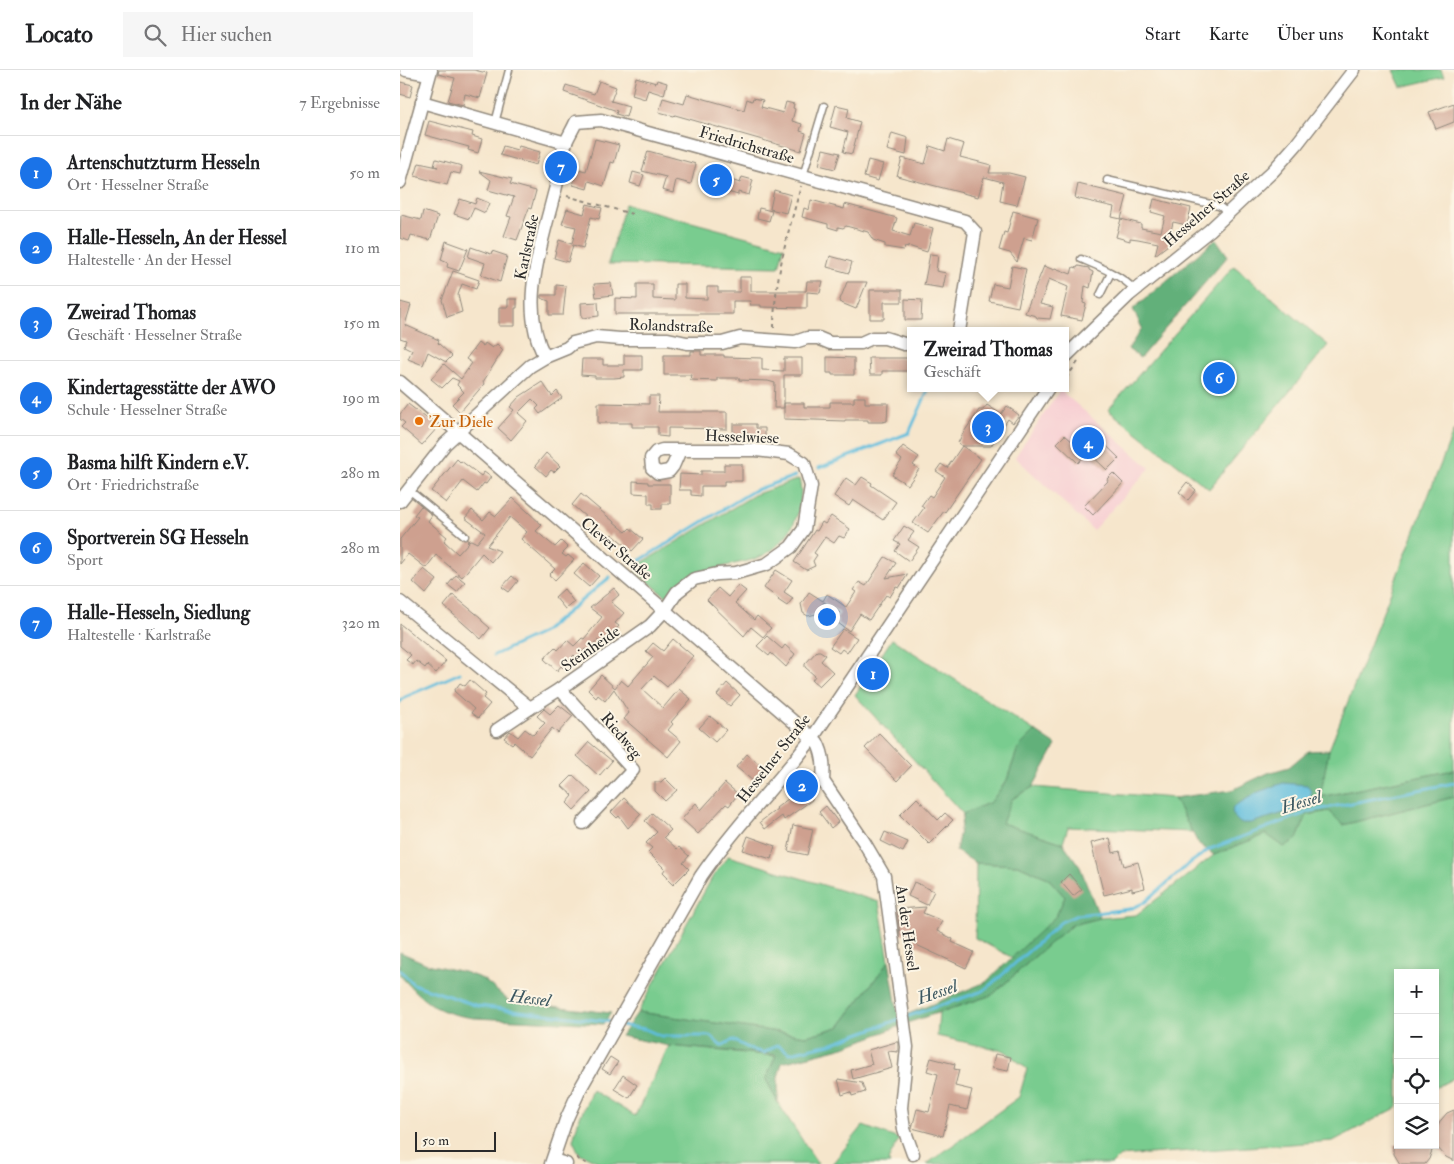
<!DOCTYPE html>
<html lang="de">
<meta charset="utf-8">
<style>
body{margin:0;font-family:"IM FELL Double Pica",serif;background:#f6f6f6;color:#202124}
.controls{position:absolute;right:15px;bottom:15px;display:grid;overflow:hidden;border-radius:0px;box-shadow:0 2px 8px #0003}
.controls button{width:45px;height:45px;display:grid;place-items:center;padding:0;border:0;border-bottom:1px solid #e0e0e0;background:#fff;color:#202124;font:25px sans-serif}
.scale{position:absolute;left:15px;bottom:12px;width:81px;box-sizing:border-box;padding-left:5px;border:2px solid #2b2b2b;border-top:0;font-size:14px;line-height:18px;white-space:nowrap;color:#2b2b2b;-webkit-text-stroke:4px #fcf5e5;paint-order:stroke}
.you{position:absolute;left:426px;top:546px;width:18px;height:18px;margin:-12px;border:4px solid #fff;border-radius:50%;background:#1a73e8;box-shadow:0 0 0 8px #1a73e833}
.badge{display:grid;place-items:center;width:32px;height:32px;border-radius:50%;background:#1a73e8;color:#fff;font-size:16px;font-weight:700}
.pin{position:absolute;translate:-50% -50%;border:2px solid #fff;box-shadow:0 1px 5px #0006}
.popup{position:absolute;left:507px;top:257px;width:162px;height:65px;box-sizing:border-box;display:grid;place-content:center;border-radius:0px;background:#fff;filter:drop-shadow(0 1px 4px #0005);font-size:16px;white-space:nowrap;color:#757577}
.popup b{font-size:19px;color:#202124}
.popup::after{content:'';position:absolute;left:50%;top:100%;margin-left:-10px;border:10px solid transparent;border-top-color:#fff}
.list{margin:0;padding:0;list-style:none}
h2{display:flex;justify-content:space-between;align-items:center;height:65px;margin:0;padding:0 20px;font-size:21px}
h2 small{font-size:16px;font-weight:400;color:#757577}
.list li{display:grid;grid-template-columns:32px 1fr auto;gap:15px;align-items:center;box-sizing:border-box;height:75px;padding:0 20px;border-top:1px solid #e0e0e0}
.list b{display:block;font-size:19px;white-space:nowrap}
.list p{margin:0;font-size:16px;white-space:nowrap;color:#757577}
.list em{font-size:16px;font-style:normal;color:#757577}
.icon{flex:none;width:28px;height:28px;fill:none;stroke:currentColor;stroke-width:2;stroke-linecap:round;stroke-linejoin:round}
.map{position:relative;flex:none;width:1054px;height:1094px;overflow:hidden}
header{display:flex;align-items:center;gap:30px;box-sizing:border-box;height:70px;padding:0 25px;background:#fff;border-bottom:1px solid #e0e0e0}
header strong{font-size:24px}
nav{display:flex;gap:28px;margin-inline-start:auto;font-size:18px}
.search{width:350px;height:45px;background:#f6f6f6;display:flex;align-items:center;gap:12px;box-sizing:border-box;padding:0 18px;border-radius:0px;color:#757577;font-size:19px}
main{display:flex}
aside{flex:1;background:#fff}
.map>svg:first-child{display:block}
.built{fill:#f7cfd3}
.green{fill:#79cc8f;stroke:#527c5d}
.forest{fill:#62b07a;stroke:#466e52}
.water{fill:#5fbddd;stroke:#457484}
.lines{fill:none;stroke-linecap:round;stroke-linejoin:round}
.stream{stroke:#5fbddd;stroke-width:3}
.building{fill:#cea08f}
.lane-casing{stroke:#90887c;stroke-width:9}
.street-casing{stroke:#90887c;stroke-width:15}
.path{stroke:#90887c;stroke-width:2;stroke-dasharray:4 4;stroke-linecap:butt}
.lane{stroke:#fff;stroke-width:6}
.street{stroke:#fff;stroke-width:12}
.food-dot{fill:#e8710a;stroke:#fcf5e5;stroke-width:2}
.labels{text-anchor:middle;stroke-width:4;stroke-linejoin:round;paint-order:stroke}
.street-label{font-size:16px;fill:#2b2b2b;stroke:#fcf5e5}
.food-label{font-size:16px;fill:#c56008;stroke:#fcf5e5;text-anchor:start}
.water-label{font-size:18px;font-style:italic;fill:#3b5760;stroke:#fcf5e5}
</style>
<header>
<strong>Locato</strong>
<div class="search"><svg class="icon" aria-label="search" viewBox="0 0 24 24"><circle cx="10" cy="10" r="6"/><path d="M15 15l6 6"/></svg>Hier suchen</div>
<nav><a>Start</a><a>Karte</a><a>Über uns</a><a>Kontakt</a></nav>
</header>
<main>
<aside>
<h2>In der Nähe<small>7 Ergebnisse</small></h2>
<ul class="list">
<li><span class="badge">1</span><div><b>Artenschutzturm Hesseln</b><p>Ort · Hesselner Straße</p></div><em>50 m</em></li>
<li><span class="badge">2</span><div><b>Halle-Hesseln, An der Hessel</b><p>Haltestelle · An der Hessel</p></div><em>110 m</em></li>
<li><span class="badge">3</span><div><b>Zweirad Thomas</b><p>Geschäft · Hesselner Straße</p></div><em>150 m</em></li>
<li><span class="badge">4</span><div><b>Kindertagesstätte der AWO</b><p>Schule · Hesselner Straße</p></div><em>190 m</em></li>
<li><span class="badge">5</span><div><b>Basma hilft Kindern e.V.</b><p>Ort · Friedrichstraße</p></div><em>280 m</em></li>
<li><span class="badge">6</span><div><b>Sportverein SG Hesseln</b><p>Sport</p></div><em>280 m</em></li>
<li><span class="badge">7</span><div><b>Halle-Hesseln, Siedlung</b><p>Haltestelle · Karlstraße</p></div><em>320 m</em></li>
</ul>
</aside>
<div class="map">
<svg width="1054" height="1094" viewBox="0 0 1054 1094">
<rect width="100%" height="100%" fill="#fcf5e5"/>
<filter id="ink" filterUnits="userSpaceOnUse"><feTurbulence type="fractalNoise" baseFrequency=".02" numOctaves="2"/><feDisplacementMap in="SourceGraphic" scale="10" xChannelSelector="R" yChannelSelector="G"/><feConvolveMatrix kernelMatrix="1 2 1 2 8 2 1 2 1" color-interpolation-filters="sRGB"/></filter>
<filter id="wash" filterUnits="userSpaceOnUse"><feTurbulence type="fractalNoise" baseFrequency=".0096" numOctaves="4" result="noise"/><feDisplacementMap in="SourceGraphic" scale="20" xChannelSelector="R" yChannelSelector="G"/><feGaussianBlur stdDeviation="1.12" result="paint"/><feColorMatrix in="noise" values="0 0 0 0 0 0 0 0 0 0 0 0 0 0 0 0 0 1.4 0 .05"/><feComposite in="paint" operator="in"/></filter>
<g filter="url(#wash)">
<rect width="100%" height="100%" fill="#f6e6cc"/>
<path class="built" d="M660,320L750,398L693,460L615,387Z"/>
<g class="green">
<path d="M993,0H1041L1044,7L1001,17Z"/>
<path d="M225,134L384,177L379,197L208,194Z"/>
<path d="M834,196L928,275L809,419L708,340Z"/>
<path d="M1054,360V700L919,727L929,680Z"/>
<path d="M399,409C407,438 389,473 362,486C348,493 331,493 317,499C300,506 283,518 267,527L236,502L235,497L354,425Z"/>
<path d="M492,569L635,661L618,678L607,710L591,732L563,744L455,625Z"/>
<path d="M633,717L774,728L792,762L668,757L663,773L601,753L612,729Z"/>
<path d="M1054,727V1008L1035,1018V903H998V1037L933,1071L720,1086L712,1094H527L619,1027L627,999L605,981L537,966L539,943L592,925L650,873L672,855L700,848L736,845L814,785L866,764L884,776L897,769L907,745L929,741L943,755Z"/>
<path d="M328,786L479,832L489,891L439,957L406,966L238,942L313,806Z"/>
<path d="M576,793L618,795L648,808L665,827L656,846L613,888L575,868Z"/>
<path d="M269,976L376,986L366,1009L378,1033L418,1094H203L179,1083L173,1070L178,1052L192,1020L235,1046Z"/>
<path d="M463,1056L499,1069L488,1090L490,1094H432Z"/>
</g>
<g class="forest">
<path d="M816,169L828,186L740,288L728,279L742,258L733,239Z"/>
<path d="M635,661L656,675L633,717L612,729L602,753L663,773L680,797L700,848L672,855L650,873L592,925L507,953L506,945L586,912L656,846L665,827L648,808L618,795L576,793L556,781L563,744L591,732L607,710L618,678Z"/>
<path d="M929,680L920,727L1054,700V727L943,755L929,741L907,745L897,769L884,777L866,764L814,785L798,773L774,728L832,720L868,703L889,697L908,681Z"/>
<path d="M0,882L27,894L64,902L83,909L109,931L211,943L203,954L74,948C37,943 24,933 0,905Z"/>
<path d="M489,891L500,956L444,977L382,993L378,1007V1033L366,1009L376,985L269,976L221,966L238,942L406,966L439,957Z"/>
</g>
<path class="water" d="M883,713L907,715C913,721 911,728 907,736L851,753H840C834,747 831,745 833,737L858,722Z"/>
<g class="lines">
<g class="stream">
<path d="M419,398L509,363L529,318"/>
<path d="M234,494L353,421L395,406"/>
<path d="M94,585L142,563L210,507"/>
<path d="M0,632L5,627L60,603"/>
<path d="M0,900L13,914L78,936L205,951L214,953"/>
<path d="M506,947L583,921L601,906L661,852L677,845L730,839L745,832L790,793L810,779L911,741L1054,713"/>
<path d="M220,955L245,959L261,966H310L321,976L333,970L350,979L364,983L377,975L390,983L430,974L500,949"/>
</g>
</g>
<g id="blocks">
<g class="building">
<path d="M39,0H74L87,3L80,28L65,24L63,35L48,31L55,8L38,4Z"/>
<path d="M236,7L256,13L257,10L267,13L264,25L248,20L245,29L232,25Z"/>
<path d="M199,11L216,17L211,31L229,36L226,47L216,44L217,41L164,22L166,15L194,24Z"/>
<path d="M0,12L13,15L10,27L0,24Z"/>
<path d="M287,24L344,40L347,29L352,31L353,28L363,30L361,37L383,43L386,32L394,34L393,38L395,39L392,51L402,54L400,61L406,63L401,81L275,45L274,46L259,42L263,28L284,34Z"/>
<path d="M1054,33V52L1036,59L1029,42Z"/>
<path d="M436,35L449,38L447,48L460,52L452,84L443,82L448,62L430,57Z"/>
<path d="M29,51L73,62L72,66L82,69L78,83L68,80L69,77L25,65Z"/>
<path d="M492,63L508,68L506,85L487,80Z"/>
<path d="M195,69L219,75L214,93L211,92L204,116L189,111L187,119L173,115L178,99L186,101Z"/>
<path d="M548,69L564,74L560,87L591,95L589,103H609L625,107L617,135L600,131L603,112L584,107L578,127L497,106L502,88L525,94L530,76L545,81Z"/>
<path d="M103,76L117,80L119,76L140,82L136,95L100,85Z"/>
<path d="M423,79L440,83L435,99L419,95Z"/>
<path d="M248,81L296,94L291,114L276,110L273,123L262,120L266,107L242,101Z"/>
<path d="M36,89L62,96L60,104L51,102L47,115L15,106L19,93L38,97L34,96Z"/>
<path d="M468,90L483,94L478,111L464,107Z"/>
<path d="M312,99L326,102L325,108L340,113L342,107L353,110L349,125L338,122V125L321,120V122L307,118Z"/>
<path d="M79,101L112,109L110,114L136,121L131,139L129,138L117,170L104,166L111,147L107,146L114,127L88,120L91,110Z"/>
<path d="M233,102L244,105L240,116L230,113Z"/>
<path d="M678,114L727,126L721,149L712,147L714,137L675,128Z"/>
<path d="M374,120L391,125L386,143L370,139Z"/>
<path d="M77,128L89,133L85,143L74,138L69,149L54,144L60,129L75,134Z"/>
<path d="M754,129L791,138L787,155L773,152L768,175L755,185L758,173L738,169L730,168V171L716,167L721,149L741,154V158L761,162L765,146L751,142Z"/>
<path d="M411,130L444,139L445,134L497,148L493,161L510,166L514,153L533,158L527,182L508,176V178L505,177L504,180L485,177V174L473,170L468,162L446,156L443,158L438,157V160L428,157V154L402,147L404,138L409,140Z"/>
<path d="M187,134L202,138L199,149L191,147L183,178L173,175L168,192L154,188L159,170L172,174L176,157L162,154L167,139L184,144Z"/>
<path d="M359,138L372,141L369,151L357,148Z"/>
<path d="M23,141L38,146L30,170L11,165L9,171L0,168L1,145L21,150Z"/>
<path d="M613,141L638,148L632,170L624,168L617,192L610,183L599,180L604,162L607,163Z"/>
<path d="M46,171L68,179L59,201L47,197L48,193L41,190Z"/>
<path d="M71,177L91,184L92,181L107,186L100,212L81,205L85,193L68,187Z"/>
<path d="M530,184L538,185L536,201L546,203L543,218L524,215Z"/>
<path d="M430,186L452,192L449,203L427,197Z"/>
<path d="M612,196L626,199L618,237L589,231L593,214L608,217Z"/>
<path d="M644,196L654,200L655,198L671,204L673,197L677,198L678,196L689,198V200L693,202L690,218L685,216L683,233L686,234L682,250L661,246L668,217L649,209L640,234L653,237L650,249L637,248L636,246L625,243Z"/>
<path d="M53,201L79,210L76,219L62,214L58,225L62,242L47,247L42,230Z"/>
<path d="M340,207H351V221H406L407,211H423L420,223L407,222V238L361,237V235H350L351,231H333V244H215V228L237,229V214H253V229L275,230V214H285V228L307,229V217H318V222H340Z"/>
<path d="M447,212H467L456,239L439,232Z"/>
<path d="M211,213L213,225L196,227L194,214Z"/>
<path d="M156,215L166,216L163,245H149V231L141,228V225H156Z"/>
<path d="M470,220H502V232H484V249H470Z"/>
<path d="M108,229H117V238H115V256H99V237H108Z"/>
<path d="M505,229L522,230L521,250H505Z"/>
<path d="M0,232L11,235L5,255L39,270L38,273L52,286L46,292L28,282L23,295L8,289L12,280L4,276L6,270L0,268Z"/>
<path d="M198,232L199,246L182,248L181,233Z"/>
<path d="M78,273L83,277L85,273L92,278L97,274L103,280L83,312L84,314L60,342L52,334L64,322L57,315L59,311L52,308L42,318L31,309L44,294L61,309L72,293L66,289Z"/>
<path d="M291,281H301V285H324V287L362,288V300L384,301V288H402V305H384V338H374L375,313L368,311L339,310V308H317V311L290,310L291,305H264V285H291Z"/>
<path d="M224,285H242V300H224V307L214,308H195V306L181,305L182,289H203V295H224Z"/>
<path d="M427,287L454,288V305H432V303H427Z"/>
<path d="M469,288H510V301H482V305H470Z"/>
<path d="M142,312L152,326L157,321L162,328L140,344L136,339L139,336L132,329L118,343L127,351L111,370L98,358L114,340L110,337L119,327Z"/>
<path d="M249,326H259L258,342H327V359L268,358V367L258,366V357H232V353H198V333L249,334Z"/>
<path d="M454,327H465V333H488L487,351L482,352H468V350H445V351L384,349V333H404V337H430V332H454Z"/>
<path d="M8,334L38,357L22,375L1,357L5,353L0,349V344Z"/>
<path d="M587,335L601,344L607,336L619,345L613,353L608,349L591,376H562L581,389L545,442L544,441L528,463L513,453L524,438L521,436L529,425L532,427L545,407L536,401L541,394L547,398L562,376L558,373L562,365L579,340H583Z"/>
<path d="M333,354H356V358H365V368H349L347,361V368L333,369Z"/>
<path d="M688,358L719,388L707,400L688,382L678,393L657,373L665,365L674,373Z"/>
<path d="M503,376L519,387L513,395L519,399L508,415L492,405L502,390L496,385Z"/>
<path d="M146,383L160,396L154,402L151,400L146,406L135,396Z"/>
<path d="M57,389L60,392L61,391L81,406L84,402L91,407L86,414L84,413L77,422L63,411L46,433L31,421Z"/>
<path d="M324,394H342V411H324V416H301V426L291,425V420H279L280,404L301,405V401H324Z"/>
<path d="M713,403L723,413L693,445L684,436L708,411L707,409Z"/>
<path d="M462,407L472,413L471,415L496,432L483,450L453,430L449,436L434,426L446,408L456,415Z"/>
<path d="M233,411L248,412V414H270V434H262V439H253V434H248V424L233,423Z"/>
<path d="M787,412L796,420L788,430L779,422Z"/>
<path d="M181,424L226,462L230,458L243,469L232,481L212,464L209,467L172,435Z"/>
<path d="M113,428L142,455L136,461L155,477L161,471L168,478L162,484L166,487L168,485L174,490L155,510L149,505L155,499L121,469L127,462L110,447L87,476L100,481L91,492L82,483L62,507L36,485L26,498L8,484L0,494V469L18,447L14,445L21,436L32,445L28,451L47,467L44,471L58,484L69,472L67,471L71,470L77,473L85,463L65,448L72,440L83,450L90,442L96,446Z"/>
<path d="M431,446L450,459L444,468L439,466L434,473L425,467L414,483L417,485L413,491L415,496L406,500L394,492L415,460L417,461L422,452L425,454Z"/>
<path d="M504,456L514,462L508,470L519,477L509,491L495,481L500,474L494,471Z"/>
<path d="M485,487L496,493L486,508L508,504L499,518L496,517L490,527L486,525L469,550L460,544L449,561L438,553L439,551L436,549L440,543L424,532L416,544L408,546L403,543L401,534L409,522L423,531L427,524L446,537L456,522L453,520L459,512L466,516Z"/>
<path d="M184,493L199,506L189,517L174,504Z"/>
<path d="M24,499L37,510L26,524L13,512Z"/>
<path d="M376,500L392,510L384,522L393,528L387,536L378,530L379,529L364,518Z"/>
<path d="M56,505L65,512L57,522L48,515Z"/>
<path d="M112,506L118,511L109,522L102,517Z"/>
<path d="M338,515L346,521L335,533L354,550L357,546L371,558L363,567L351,557L344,566L307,530L318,518L328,527Z"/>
<path d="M214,518L219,525L211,532L224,543L215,553L219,556L203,575L197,570L187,581L185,579L177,588L174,585L163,598L161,596L157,601L144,589L155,577L158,580L167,570L174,576L182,568L184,569L202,547L190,538Z"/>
<path d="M164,519L174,532L165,539L155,527Z"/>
<path d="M53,525L80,547L82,551L90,558L81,569L44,536Z"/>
<path d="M0,554L46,591L36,603L27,595L25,598L16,591L13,595L6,590L11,585L0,576Z"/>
<path d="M443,559L457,568L447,583L442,579L439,583L430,577Z"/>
<path d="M367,566L382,579L385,575L395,584L386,597L371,583L369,586L357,576Z"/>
<path d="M273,569L293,586L267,617L254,606L242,619L263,638L279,619L291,629L271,652L273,654L268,660L281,671L268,687L224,649L229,643L214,619L205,631L198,625L196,628L188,620L201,605L215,618L221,610L228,616L253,587L246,581L253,573L263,581Z"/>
<path d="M417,581H420L426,585L421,591L433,602L419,616L412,610L415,606L405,597V594Z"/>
<path d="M70,610L86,624L83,628L90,634L78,648L71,643L74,639L54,621L60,613L65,616Z"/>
<path d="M327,613L340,625L330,636L317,625Z"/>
<path d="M159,635L173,646L158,663L152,658L130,686L114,672L112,674L104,668L110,661L118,667L125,659L133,665L145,653L137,646L144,639L150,644Z"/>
<path d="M310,646L326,660L315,672L299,658Z"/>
<path d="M479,663L511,696L497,711L465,678Z"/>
<path d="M189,672L212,691L199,706L177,686Z"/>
<path d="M347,684L364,698L353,711L336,697Z"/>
<path d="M173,705L191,722L174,740L167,733L173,726L162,716Z"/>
<path d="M265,708L277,720L265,731L255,721V712H261Z"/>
<path d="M325,713L338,724L329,736L326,734L298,764L282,749L296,733L301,740Z"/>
<path d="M401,719L413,721L412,730L384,750L382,746L365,759L360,752L377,739L376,738Z"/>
<path d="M224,728L241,744L228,758L219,746L217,748L211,742Z"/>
<path d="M517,728L538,750L545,743L553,750L529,774L500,745Z"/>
<path d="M426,736L438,752L431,758L419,742Z"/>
<path d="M252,743L271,760L264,767L277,779L279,777L289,786L283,793L289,799L273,815L267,809L268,807L263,802L265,799L248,782L252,778L246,773L257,762L245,751Z"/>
<path d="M393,755L413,759L407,785L388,781Z"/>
<path d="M485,762L508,772L503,782L481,771Z"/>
<path d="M348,766L375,776L371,789L343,780Z"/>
<path d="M710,768L713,783L720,781L724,796L738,792L745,818L732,821V818L704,825L691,773Z"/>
<path d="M669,804L682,819L673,826L661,812Z"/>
<path d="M514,812L534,821L527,835L508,826Z"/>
<path d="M526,837L523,843L542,851L537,861L553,869L552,872L574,882L566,898L510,872L513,864L500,865L497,839Z"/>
<path d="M496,972H498V982L488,981L492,998L453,1009L451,1000L472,994L468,980Z"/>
<path d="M595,984L611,987L608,1001L592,998Z"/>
<path d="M210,987L218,992L210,1004L202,999Z"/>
<path d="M531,988L555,994L554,999L559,1000L555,1016L572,1020L567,1040L550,1036L543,1066L512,1058L517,1039L529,1042L538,1004L527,1001Z"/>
<path d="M223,1005L237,1015L229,1028L214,1019Z"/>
<path d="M438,1009L462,1013L465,1022L452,1026L451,1022L442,1025Z"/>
<path d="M1054,1040V1091L1046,1087L1036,1076L1037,1058L1041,1050L1047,1043Z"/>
<path d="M994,1075H1034L1029,1089L1025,1094H1000L994,1084Z"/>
</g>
</g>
</g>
<g filter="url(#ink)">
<use href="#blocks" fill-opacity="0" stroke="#90887c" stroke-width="1"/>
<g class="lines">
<defs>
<g id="lane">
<path d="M95,53L109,0"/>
<path d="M403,106L424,36"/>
<path d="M707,110L819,136L828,143"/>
<path d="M681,189C700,197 721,205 735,220"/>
<path d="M700,225L711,203"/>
<path d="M9,420L65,466"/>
</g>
<g id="street">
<path d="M6,0L29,4"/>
<path d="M22,32L166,73"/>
<path d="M0,112L31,0"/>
<path d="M666,286L729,225L810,160L873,101L896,75L954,0"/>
<path d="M145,287C118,237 141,176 154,124C159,108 160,88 166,72C169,65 173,59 176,52L201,50L565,151L575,162L559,261"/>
<path d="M0,312L417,672C424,685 424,697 423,711L464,772L484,806L507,977L501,1038L504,1059L513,1084"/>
<path d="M0,431L45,374L130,296L145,287L167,278L173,273L196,267L220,269H268L287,273H322L340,268L395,272L407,268H418L430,273H461L472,268H485L504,274H510"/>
<path d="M0,532L130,638L160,619L250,556L265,540L277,522L294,509L317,504L336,503L367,494L391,477L404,459L411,416L404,393L389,384L356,380H262L256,382L251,388L252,398L258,403L269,401L273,396L280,380"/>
<path d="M160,619L233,700L183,753"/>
<path d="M97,660L130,638"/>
<path d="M387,701C397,709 410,711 423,711"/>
<path d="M153,1090L166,1094"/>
<path d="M151,1094L166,1050L180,1019L301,806C334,757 377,715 413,667L648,318"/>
</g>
</defs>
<use href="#lane" class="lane-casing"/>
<use href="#street" class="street-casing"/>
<g class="path">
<path d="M167,126L232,144"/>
<path d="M374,258C374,209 388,163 401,116"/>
<path d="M666,308L678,292"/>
<path d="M177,1087L180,1091L190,1094"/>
</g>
<use href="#lane" class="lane"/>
<use href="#street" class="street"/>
</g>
</g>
<circle class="food-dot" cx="19" cy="351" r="5"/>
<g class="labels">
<g class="street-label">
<text transform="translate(347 74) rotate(16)" y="6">Friedrichstraße</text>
<text transform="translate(806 138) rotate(-41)" y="6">Hesselner Straße</text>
<text transform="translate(126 177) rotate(-78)" y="6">Karlstraße</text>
<text transform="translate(271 255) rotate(2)" y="6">Rolandstraße</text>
<text transform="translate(342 366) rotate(2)" y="6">Hesselwiese</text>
<text transform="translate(217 478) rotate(40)" y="6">Clever Straße</text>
<text transform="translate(190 578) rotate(-35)" y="6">Steinheide</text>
<text transform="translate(222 665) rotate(50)" y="6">Riedweg</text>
<text transform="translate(373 688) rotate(-52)" y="6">Hesselner Straße</text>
<text transform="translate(508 858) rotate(82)" y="6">An der Hessel</text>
</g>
<g class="food-label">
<text x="29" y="357">Zur Diele</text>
</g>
<g class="water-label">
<text transform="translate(901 732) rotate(-17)" y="6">Hessel</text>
<text transform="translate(537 922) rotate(-19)" y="6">Hessel</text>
<text transform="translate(130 928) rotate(7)" y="6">Hessel</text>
</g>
</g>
</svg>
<div class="controls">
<button>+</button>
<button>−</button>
<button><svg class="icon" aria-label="locate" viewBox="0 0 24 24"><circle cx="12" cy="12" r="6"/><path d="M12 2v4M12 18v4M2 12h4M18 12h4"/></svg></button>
<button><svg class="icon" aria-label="layers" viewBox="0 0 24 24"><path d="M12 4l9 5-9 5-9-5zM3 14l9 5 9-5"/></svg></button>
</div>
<div class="scale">50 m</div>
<div class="you"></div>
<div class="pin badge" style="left:473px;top:604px">1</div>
<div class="pin badge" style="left:402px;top:716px">2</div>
<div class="pin badge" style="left:588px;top:357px">3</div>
<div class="popup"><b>Zweirad Thomas</b>Geschäft</div>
<div class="pin badge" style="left:688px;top:373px">4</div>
<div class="pin badge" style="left:316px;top:110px">5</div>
<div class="pin badge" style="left:819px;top:308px">6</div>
<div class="pin badge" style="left:161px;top:97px">7</div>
</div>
</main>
